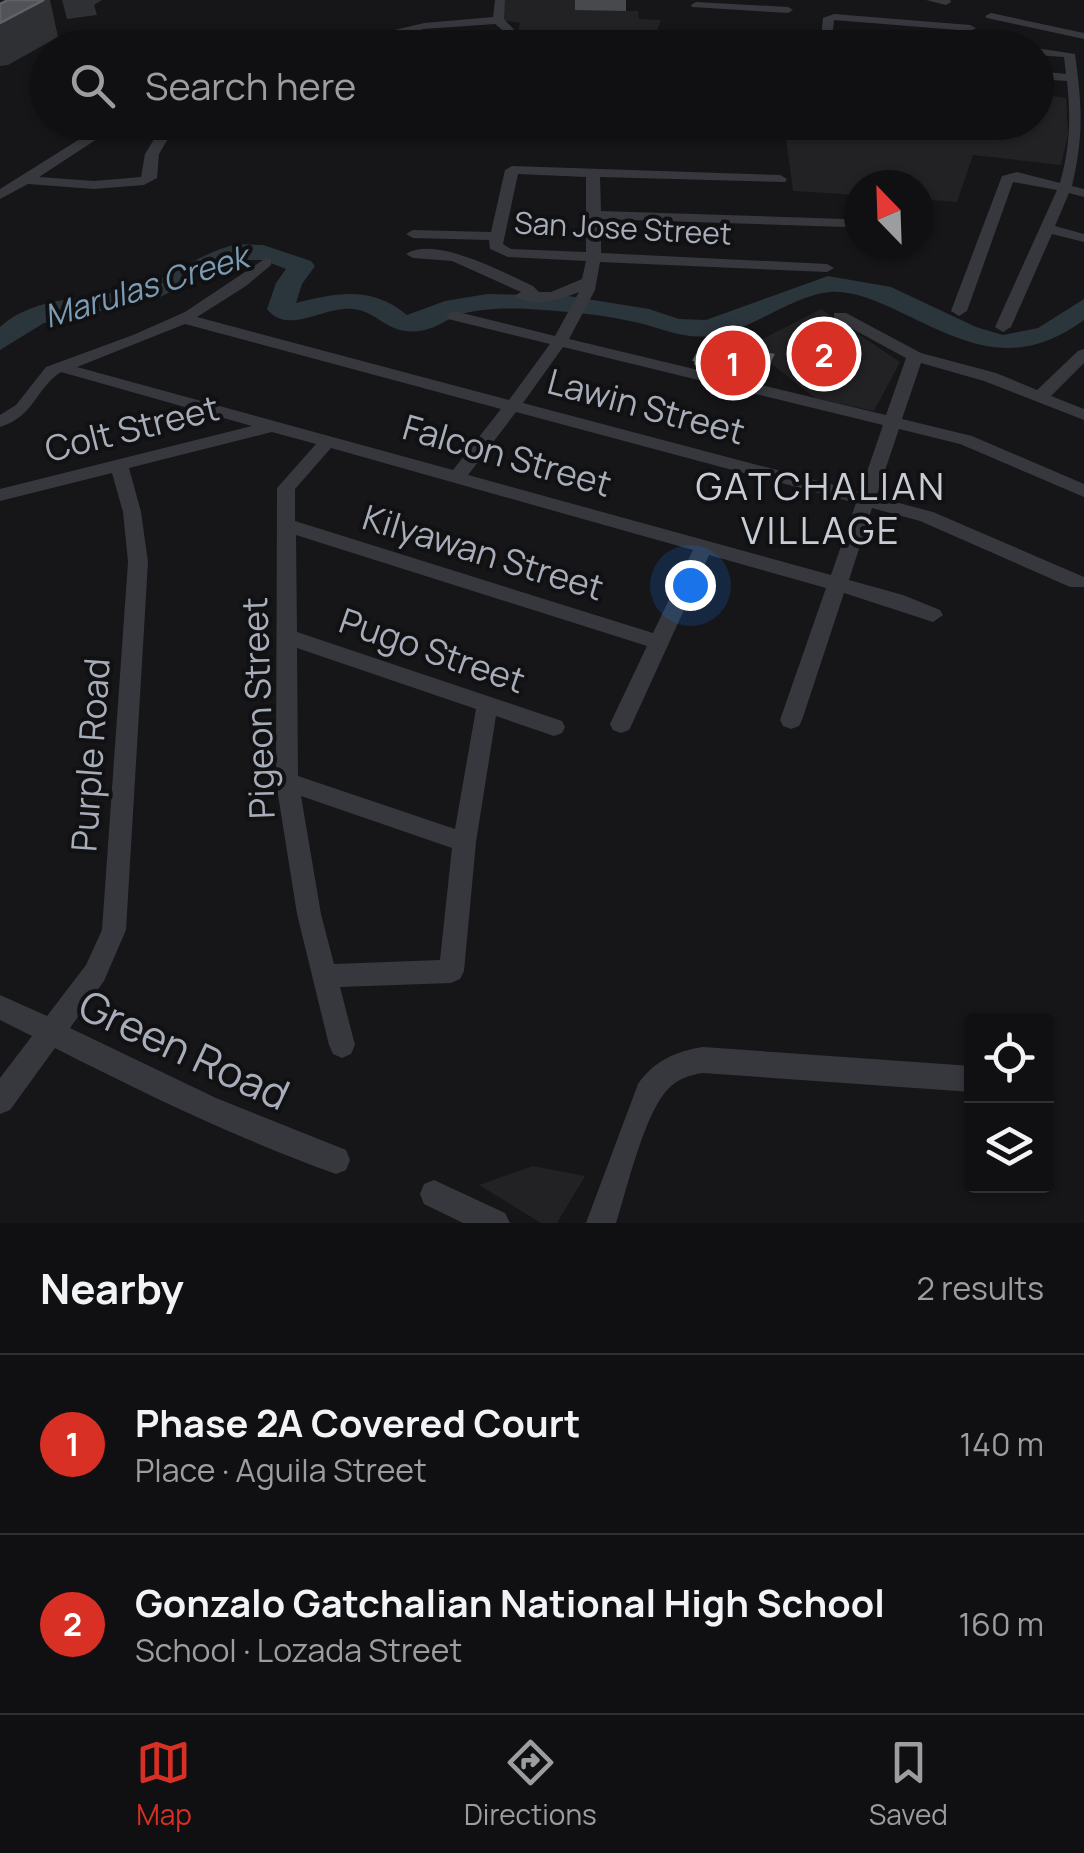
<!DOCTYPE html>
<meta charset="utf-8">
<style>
body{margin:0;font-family:Manrope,sans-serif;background:#19191b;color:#f1f3f6}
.controls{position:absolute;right:30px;bottom:30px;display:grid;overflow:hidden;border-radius:10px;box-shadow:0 2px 8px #0004}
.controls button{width:90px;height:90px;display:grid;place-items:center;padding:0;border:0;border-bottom:2px solid #303032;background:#101012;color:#f1f3f6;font:50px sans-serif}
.compass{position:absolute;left:844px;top:170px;width:90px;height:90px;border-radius:50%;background:#101012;box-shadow:0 2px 8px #0004;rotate:337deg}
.you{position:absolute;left:690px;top:585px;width:35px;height:35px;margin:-25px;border:8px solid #fff;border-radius:50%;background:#1a73e8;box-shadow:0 0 0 15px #1a73e833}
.badge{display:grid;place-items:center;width:65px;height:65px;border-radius:50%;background:#d93025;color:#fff;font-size:32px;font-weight:700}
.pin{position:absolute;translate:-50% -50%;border:5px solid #fff;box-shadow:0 2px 10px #0006}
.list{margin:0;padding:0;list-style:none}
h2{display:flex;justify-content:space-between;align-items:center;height:130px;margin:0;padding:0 40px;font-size:42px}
h2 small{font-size:32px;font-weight:400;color:#9c9d9f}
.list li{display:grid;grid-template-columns:65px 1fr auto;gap:30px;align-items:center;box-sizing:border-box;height:180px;padding:0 40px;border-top:2px solid #303032}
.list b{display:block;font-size:38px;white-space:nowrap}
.list p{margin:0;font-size:32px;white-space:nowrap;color:#9c9d9f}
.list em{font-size:32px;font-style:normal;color:#9c9d9f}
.icon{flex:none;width:55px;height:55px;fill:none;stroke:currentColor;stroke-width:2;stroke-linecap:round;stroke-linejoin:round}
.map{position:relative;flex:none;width:1084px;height:1223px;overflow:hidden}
.search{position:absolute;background:#101012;box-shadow:0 2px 8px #0004;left:30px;right:30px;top:30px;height:110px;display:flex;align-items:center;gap:25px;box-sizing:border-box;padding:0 35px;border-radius:55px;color:#9c9d9f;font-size:38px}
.sheet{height:490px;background:#101012}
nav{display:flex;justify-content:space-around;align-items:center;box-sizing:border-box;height:140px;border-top:2px solid #303032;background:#101012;font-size:28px;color:#9c9d9f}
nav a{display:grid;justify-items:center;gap:5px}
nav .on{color:#d93025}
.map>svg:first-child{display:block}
.built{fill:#222225}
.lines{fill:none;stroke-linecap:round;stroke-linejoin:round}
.river{fill:#2b353c;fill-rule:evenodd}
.street{fill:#36383d;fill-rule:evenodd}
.wall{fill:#47494d}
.shaded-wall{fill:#2f3033}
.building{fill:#525359;stroke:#5f6168;stroke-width:2.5}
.labels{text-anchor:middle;stroke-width:8;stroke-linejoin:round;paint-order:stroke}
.far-street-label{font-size:30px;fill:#a7adb9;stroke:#111113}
.far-water-label{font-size:32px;font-style:italic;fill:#7c9cb5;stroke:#111113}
.street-label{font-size:35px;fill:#a7adb9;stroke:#111113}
.neighbourhood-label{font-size:38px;letter-spacing:2.5px;fill:#c8ccd4;stroke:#111113}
.near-street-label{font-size:42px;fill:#a7adb9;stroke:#111113}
</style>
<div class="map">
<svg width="1084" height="1223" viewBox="0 0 1084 1223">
<rect width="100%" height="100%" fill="#161618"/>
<g class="built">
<path d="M503,0H626V11H638L639,19L661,20L652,43L518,34L520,23L501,20Z"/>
<path d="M1037,94L1066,98L1068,135L1061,165L973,155L957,202L919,199V185H859V195L793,191L784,123L1036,122Z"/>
<path d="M821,309L900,362L874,411L815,398L749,346Z"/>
<path d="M533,1166L585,1176L557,1223H541L479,1185Z"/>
</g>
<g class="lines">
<path class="river" d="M238,244L263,245L311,261L315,266L302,284L296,303C337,292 373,286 407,315L445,301L487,294L568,296L649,309L679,319L706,320L828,276L891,287L976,327L1003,335L1038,328L1084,299V320C1014,371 965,343 896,310C877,301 851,290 830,292C789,296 751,332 709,336C685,339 666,330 643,324C619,318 592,314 568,312C536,309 493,305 462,314C448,318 436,329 420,331C384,336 377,306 344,309C319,310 286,334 267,309L276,283L286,269L263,260H234L156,299L44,323L0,350V327C36,294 92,300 136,288C172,278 200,252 238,244Z"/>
<g class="street">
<path d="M495,0H505L504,19L519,35L650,48H594L516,41L495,24L424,29L357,45L287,41L270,48H254L286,34L357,39L424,23L493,17Z"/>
<path d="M926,0H950L951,2L946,5Z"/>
<path d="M696,2L788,7L793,10L788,13L692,7L691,5Z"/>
<path d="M991,13L1084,33V39L987,18L985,16Z"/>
<path d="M834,14L970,25L976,28L970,31L834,20L832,40L892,48L804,45L788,48L797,39H821L823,18Z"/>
<path d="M958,41L1000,45L1005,48L954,46V42Z"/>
<path d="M1036,48L1075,54C1082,106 1084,134 1072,186L1084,189V197L1069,193L1055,226L1084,234V242L1052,234L1011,327L1003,332L995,327L1057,190L1013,182L967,311L959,316L951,311L1002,176L1017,172L1060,183C1070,147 1071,118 1067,81L1036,79V71L1066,74L1064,57L1036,55Z"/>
<path d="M107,122H123L39,177L94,181L141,177L145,154L159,131L208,122H239L169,137L159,154L157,178L144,185L94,189L28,184L0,199V189Z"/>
<path d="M631,122H643V124L637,128Z"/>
<path d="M512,166L780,175L787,179L785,182L600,177L601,211L845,219L852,223L845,227L601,219V253L827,264L834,268L827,272L600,262L595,290L569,339L886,415L906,358L834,319V313H846L921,353L996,373L1037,390L1078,351L1084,349V363L1051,396L1084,409V420L984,381L921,363L902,419L972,436L1084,484V497L960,444L899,429L876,497L933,512L1084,577V587H1070L920,521L872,508L849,580L903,595L940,610L943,615L933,622L844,593L802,720L799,726L791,729L783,726L780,720L826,588L709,555L632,724L629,730L621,733L613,730L610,724L647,646L296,535L297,632L562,721L565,727L562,733L554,736L496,716L476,842L464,971L460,979L451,983L340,987L355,1045L351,1054L342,1058L333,1054L329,1045L297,914L276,782L277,488L316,444L272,432L129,468L141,512L148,562L126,930L104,981L70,1028L216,1098L346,1150L350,1160L346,1170L336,1174C239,1139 147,1095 55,1048L10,1110L0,1114V1078L32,1036L0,1020V995L47,1016L86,965L102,930L128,562L123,512L112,473L0,501V489L252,426L61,372C35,389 35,416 0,427V415L16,405L46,367L133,335L185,312L266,258L271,259V265L246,286L197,317L509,400L550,344L448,319L446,316L454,311L555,336L579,292C559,300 533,308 514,296L521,292L452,261L413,258L406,254C435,235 504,273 533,286L539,292H551L582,279L586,261L508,257L490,249L489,240L413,238L406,234L413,230L491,232L505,170ZM518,174L586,177V252L511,249L503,244ZM185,324L501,409L453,470L77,367ZM563,347L883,425L860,492L523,403ZM516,412L856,503L831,575L468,475ZM331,448L693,550L653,633L295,521V489ZM297,648L476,709L455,829L298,776ZM301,796L452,848L440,960L334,964L321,914Z"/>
<path d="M703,1047L972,1066V1092L703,1073C689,1075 678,1079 668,1089C644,1114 627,1189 616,1223H586L638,1084C654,1061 676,1051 703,1047Z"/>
<path d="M434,1180L505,1213L510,1223H463L424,1204L420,1194L424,1184Z"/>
</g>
</g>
<g class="wall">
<path d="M575,0H626V11L575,10Z"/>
<path d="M694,360H772L762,381L694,365Z"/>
</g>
<g class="shaded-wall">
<path d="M44,0H50L58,37L8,65L0,66V23Z"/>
<path d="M62,0H102L94,5L97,15L67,19Z"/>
</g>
<g class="building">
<path d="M8,0H44L0,23V4Z"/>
<path d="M705,340L773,355L763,375L694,360Z"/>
</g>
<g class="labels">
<g class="far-street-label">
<text transform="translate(623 229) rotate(3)" y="10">San Jose Street</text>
</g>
<g class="far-water-label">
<text transform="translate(146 287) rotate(-17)" y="11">Marulas Creek</text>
</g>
<g class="street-label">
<text transform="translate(646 407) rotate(15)" y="12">Lawin Street</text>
<text transform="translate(132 429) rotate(-14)" y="12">Colt Street</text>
<text transform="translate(507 456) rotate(16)" y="12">Falcon Street</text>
<text transform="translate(483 553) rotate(17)" y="12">Kilyawan Street</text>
<text transform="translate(432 651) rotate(19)" y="12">Pugo Street</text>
<text transform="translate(259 708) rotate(-92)" y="12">Pigeon Street</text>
<text transform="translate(91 755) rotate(-86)" y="12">Purple Road</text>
</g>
<g class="neighbourhood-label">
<text x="821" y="500">GATCHALIAN<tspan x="821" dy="44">VILLAGE</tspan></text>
</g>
<g class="near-street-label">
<text transform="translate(184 1050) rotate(25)" y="15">Green Road</text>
</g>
</g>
</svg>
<div class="controls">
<button><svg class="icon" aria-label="locate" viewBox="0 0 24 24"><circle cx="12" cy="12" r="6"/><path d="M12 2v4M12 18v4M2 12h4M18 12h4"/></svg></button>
<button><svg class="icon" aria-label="layers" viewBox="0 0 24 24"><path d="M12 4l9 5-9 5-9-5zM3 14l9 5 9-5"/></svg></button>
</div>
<svg class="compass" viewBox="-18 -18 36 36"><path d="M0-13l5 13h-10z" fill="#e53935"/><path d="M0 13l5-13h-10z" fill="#9c9d9f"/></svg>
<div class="you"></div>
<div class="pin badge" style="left:733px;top:363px">1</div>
<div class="pin badge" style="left:824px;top:354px">2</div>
<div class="search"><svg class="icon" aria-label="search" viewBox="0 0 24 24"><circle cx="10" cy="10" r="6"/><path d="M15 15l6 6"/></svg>Search here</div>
</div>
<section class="sheet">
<h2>Nearby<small>2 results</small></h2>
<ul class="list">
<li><span class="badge">1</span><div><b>Phase 2A Covered Court</b><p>Place · Aguila Street</p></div><em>140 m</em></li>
<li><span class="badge">2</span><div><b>Gonzalo Gatchalian National High School</b><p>School · Lozada Street</p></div><em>160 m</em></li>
</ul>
</section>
<nav>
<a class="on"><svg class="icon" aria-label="map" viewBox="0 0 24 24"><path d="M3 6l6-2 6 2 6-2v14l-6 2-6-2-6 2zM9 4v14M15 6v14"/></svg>Map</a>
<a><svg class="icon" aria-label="directions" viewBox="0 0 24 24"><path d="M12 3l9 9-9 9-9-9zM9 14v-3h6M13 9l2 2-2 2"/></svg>Directions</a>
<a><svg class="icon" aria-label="saved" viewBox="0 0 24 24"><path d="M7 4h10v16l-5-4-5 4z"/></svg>Saved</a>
</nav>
